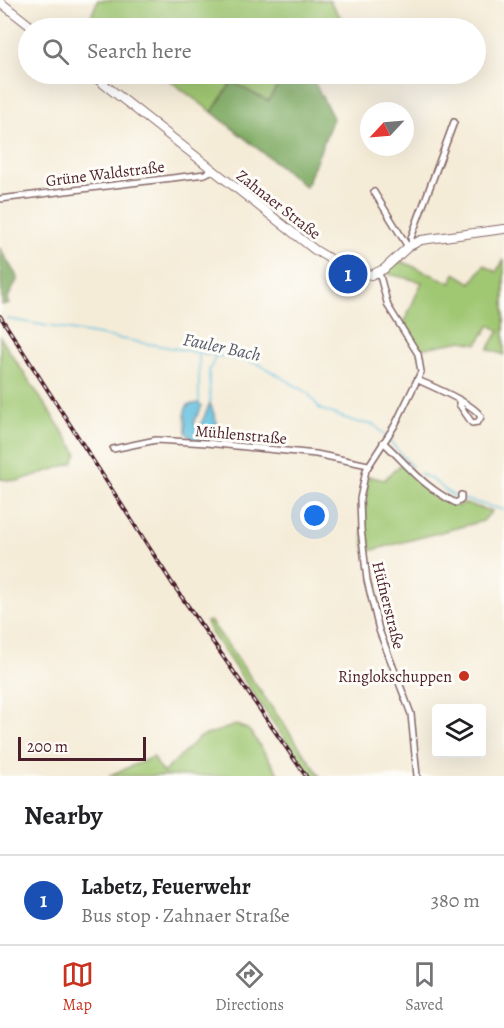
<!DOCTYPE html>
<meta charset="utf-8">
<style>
body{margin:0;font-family:Alegreya,serif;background:#f2f2f2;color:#202124}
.controls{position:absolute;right:18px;bottom:18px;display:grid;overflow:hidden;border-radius:6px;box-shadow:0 6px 24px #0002}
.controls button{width:54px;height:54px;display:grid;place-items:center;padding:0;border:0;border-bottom:2px solid #e0e0e0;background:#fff;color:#202124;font:30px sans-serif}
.compass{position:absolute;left:360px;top:102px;width:54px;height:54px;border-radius:50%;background:#fff;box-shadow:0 6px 24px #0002;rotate:244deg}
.scale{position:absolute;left:18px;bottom:15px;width:128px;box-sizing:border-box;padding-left:6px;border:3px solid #4a1f2b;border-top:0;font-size:16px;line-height:21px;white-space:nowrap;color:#4a1f2b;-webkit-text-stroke:4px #fdfcf7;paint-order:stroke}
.you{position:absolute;left:315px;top:516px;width:21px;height:21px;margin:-15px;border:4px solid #fff;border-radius:50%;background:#1a73e8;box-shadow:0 0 0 9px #1a73e833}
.badge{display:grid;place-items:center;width:39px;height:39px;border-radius:50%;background:#c8321e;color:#fff;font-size:20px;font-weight:700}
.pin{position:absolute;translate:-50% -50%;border:3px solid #fff;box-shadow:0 2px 6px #0006}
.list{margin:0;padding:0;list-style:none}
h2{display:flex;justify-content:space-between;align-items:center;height:78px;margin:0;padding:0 24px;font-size:26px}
h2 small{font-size:20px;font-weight:400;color:#757577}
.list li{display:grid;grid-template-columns:39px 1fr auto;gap:18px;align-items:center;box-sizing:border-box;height:90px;padding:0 24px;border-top:2px solid #e0e0e0}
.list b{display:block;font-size:22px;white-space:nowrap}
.list p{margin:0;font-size:20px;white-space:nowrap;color:#757577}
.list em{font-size:20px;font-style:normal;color:#757577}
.icon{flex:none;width:33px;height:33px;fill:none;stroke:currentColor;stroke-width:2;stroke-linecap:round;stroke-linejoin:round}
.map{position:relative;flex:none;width:504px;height:776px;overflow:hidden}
.search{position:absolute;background:#fff;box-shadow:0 6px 24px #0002;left:18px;right:18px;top:18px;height:66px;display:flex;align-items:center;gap:15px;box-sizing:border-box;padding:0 21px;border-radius:33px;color:#757577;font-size:22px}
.sheet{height:168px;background:#fff}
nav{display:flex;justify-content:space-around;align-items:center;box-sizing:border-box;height:84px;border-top:2px solid #e0e0e0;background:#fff;font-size:16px;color:#757577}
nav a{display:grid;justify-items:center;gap:3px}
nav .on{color:#c8321e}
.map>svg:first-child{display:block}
.green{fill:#a0c873;stroke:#75744f;stroke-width:1.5}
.forest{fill:#80ac65;stroke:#656648;stroke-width:1.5}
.water{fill:#60bfde;stroke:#556f84;stroke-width:1.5}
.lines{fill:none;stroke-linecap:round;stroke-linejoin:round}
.stream{stroke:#60bfde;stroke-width:1.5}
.minor-casing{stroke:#866768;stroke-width:8}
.secondary-casing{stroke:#866768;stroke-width:10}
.minor{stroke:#fff;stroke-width:5}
.secondary{stroke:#fff;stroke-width:8}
.rail-casing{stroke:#4a1f2b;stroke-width:4}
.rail{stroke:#fdfcf7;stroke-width:1.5;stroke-dasharray:4.5;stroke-linecap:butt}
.poi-dot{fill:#c8321e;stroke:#fdfcf7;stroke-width:2}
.labels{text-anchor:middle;stroke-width:6;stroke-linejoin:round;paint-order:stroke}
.street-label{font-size:16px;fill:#4a1f2b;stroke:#fdfcf7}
.poi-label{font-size:16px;fill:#4a1f2b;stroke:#fdfcf7;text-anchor:end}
.water-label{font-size:18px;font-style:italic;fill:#52576a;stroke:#fdfcf7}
</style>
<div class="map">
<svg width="504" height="776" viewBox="0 0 504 776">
<rect width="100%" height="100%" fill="#fdfcf7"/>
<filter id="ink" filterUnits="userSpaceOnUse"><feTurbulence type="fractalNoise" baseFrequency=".0167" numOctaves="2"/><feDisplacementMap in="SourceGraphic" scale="12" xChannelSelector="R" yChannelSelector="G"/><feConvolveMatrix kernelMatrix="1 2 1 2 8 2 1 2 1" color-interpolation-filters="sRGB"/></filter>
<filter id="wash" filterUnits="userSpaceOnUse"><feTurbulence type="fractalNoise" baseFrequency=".008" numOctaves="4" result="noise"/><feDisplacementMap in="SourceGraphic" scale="24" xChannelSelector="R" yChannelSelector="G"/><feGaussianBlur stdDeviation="1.35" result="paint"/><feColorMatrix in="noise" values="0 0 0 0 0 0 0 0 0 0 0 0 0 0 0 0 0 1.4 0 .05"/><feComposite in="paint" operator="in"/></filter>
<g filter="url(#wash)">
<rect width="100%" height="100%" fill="#f5ecd8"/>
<g class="green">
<path d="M98,0H329L348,28H103L90,19Z"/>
<path d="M161,74H285L268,101L231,83L212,112Z"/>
<path d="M504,260V355L488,349L499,331L490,325L477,344L462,341L420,349L403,325L422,282L385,273L396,262H403L451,283L455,273L471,283L484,265L496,272Z"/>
<path d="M0,337L77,453L73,463L18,481L0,479Z"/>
<path d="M401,464C417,482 438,496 459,507L462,503L492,511L483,521L365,552L363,533L368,476L384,480Z"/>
<path d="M210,621L225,641L320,776H310L210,631L206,622Z"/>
<path d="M236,725L247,729L252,734L280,776H108L153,757L163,773L200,737Z"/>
</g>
<g class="forest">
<path d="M285,74H310L333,118L306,187L212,112L232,82L268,101Z"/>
<path d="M0,249L18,278L8,298L9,304L2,305Z"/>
</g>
<path class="water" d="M199,403L202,406L194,422L195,425L199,427L201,424L210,403L221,434L219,438L205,441L192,439L186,433L185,410L188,405Z"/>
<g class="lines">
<g class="stream">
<path d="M8,319L257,363L308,393L320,409L356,422L375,425L385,436"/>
<path d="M199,403V353"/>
<path d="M210,403L209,371L216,356"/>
<path d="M388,439L412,467"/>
<path d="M420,474C436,478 443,492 458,498"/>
<path d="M463,499L504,510"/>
</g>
</g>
</g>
<g filter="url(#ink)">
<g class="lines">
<defs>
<g id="minor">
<path d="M374,192L408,247"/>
<path d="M0,199L205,174L213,170"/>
<path d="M412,244L411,238L454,122"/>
<path d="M379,272L388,306L418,354L421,372L395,425L366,470L360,499L361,529L367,580L379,630L411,714L417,776"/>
<path d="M418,380C433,387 475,404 481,417L478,422L472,423L459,404V401"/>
<path d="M383,442C410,467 422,486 456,503L461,500V495"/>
<path d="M113,449L156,440L207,443L316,454L368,465"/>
</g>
<g id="secondary">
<path d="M0,2L33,28"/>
<path d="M91,74L315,250L347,269L371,275L384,269L408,247L421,240L504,229"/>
</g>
</defs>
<use href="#minor" class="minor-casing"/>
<use href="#secondary" class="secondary-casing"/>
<use href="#minor" class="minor"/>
<use href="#secondary" class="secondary"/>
<defs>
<path id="rail" d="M0,316L172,583L306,776"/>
</defs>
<use href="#rail" class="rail-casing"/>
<use href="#rail" class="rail"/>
</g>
</g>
<circle class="poi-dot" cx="464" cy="676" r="6"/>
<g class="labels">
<g class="street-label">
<text transform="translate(105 173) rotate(-7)" y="6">Grüne Waldstraße</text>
<text transform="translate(279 204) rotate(38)" y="6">Zahnaer Straße</text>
<text transform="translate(241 434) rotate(5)" y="6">Mühlenstraße</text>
<text transform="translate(389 605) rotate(76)" y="6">Hüfnerstraße</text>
</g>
<g class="poi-label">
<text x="452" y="682">Ringlokschuppen</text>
</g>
<g class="water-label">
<text transform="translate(222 347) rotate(12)" y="6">Fauler Bach</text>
</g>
</g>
</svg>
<div class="controls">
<button><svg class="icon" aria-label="layers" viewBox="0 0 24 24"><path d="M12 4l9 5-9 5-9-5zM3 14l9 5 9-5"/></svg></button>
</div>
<svg class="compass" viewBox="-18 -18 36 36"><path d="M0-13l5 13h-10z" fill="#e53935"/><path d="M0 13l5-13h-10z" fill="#757577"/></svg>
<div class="scale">200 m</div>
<div class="you"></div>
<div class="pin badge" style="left:348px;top:274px;background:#1a4fb4">1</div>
<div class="search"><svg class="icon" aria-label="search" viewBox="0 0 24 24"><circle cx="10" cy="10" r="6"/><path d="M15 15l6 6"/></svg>Search here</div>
</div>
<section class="sheet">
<h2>Nearby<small></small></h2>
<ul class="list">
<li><span class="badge" style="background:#1a4fb4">1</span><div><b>Labetz, Feuerwehr</b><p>Bus stop · Zahnaer Straße</p></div><em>380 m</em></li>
</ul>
</section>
<nav>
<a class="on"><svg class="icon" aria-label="map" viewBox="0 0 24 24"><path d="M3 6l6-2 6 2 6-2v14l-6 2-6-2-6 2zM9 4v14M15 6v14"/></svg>Map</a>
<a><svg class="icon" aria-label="directions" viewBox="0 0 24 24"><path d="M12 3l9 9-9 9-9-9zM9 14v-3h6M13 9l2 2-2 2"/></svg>Directions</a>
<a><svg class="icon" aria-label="saved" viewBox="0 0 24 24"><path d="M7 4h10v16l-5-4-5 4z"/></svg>Saved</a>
</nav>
